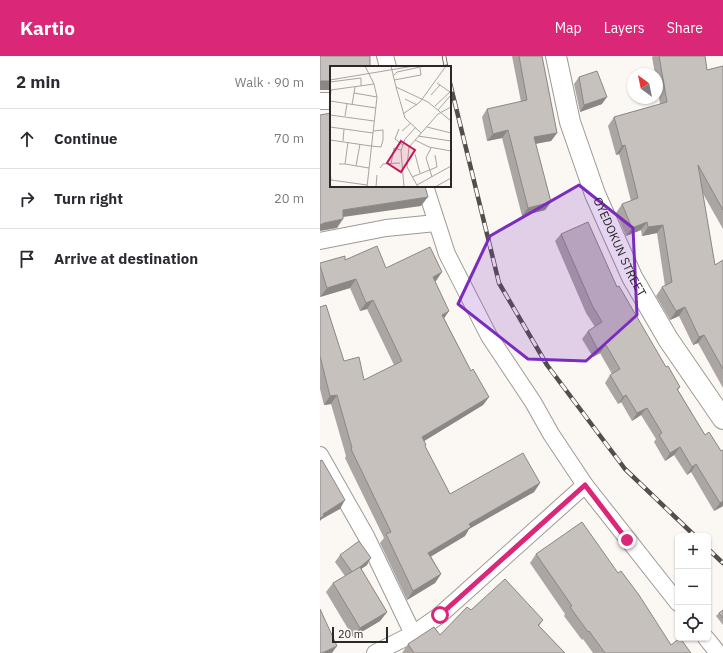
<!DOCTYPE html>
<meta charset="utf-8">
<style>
body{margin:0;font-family:"IBM Plex Sans",sans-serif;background:#f7f7f7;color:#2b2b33}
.controls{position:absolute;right:12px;bottom:12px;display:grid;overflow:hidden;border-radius:6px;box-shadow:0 1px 3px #0004}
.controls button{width:36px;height:36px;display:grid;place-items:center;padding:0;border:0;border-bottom:1px solid #e1e1e2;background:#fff;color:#2b2b33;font:20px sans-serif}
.compass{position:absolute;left:307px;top:12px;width:36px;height:36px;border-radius:50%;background:#fff;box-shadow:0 1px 3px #0004;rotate:327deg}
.scale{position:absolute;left:12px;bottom:10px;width:56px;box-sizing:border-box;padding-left:4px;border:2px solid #2b2927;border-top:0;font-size:11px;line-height:14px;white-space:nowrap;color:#2b2927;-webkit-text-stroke:3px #fbf7f2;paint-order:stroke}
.stop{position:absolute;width:12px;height:12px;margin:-9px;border:3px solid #db2777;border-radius:50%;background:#fff}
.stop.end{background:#db2777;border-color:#fff;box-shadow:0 1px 4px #0008}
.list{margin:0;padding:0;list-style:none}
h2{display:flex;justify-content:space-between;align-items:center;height:52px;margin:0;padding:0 16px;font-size:17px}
h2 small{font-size:13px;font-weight:400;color:#7c7c81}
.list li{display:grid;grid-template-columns:26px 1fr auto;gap:12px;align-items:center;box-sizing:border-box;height:60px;padding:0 16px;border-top:1px solid #e1e1e2}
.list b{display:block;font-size:15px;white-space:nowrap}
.list em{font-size:13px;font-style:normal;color:#7c7c81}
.icon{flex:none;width:22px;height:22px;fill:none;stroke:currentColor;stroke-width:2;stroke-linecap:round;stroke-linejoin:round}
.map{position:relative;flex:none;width:403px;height:597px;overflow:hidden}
header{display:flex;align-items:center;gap:24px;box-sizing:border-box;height:56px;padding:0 20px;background:#db2777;color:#fff}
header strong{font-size:19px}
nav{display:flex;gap:22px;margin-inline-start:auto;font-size:14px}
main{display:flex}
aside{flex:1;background:#fff}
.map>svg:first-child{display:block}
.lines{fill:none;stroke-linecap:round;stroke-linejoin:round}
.minor-casing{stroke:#9d9a95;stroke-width:18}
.tertiary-casing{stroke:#9d9a95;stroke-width:22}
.minor{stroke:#fff;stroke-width:16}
.tertiary{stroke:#fff;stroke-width:20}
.rail-casing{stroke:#514f4c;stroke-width:4.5}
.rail{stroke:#fbf7f2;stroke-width:3;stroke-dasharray:9;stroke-linecap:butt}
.wall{fill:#aba6a3}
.shaded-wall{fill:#8b8785}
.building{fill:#c7c1be;stroke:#8b8785}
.route{stroke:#db2777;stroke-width:5}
.marked{fill:#7b2cbf;fill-opacity:0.2;stroke:#7b2cbf;stroke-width:3;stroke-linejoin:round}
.labels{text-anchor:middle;stroke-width:3.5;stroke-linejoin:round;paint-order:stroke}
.street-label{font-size:12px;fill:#2b2927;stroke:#fbf7f2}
.inset-road{fill:none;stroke:#a8a5a1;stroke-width:1}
.view{fill:#c2185b;fill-opacity:0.15;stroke:#c2185b;stroke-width:2}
.inset-edge{fill:none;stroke:#2b2927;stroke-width:2}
</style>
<header>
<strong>Kartio</strong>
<nav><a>Map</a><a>Layers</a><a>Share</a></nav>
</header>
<main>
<aside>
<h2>2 min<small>Walk · 90 m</small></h2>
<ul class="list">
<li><svg class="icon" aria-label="ahead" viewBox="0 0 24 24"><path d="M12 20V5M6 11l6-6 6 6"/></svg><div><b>Continue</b></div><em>70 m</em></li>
<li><svg class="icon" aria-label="right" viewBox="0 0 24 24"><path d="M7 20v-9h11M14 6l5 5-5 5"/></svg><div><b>Turn right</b></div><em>20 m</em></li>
<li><svg class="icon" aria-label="arrive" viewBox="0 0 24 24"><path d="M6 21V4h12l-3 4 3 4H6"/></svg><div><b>Arrive at destination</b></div></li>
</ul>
</aside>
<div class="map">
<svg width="403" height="597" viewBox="0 0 403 597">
<rect width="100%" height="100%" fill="#fbf7f2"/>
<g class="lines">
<defs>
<g id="minor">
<path d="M65,0L68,11"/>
<path d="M0,45H11"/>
<path d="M105,130L127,198L169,280L213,346L231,378L265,429L358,547"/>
<path d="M0,185L66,172L116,167"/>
<path d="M0,399L46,480L93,578"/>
<path d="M386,582L398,597"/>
<path d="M55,597L93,578L120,559L265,429"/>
</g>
<g id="tertiary">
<path id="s1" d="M236,0L250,66L275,138L312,221L348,283L403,363"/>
</g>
</defs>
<use href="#minor" class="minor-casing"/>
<use href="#tertiary" class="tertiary-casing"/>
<use href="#minor" class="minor"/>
<use href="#tertiary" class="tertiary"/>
<defs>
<g id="rail">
<path d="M124,0L126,11"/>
<path d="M130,27L179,227L227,309L305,413L375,480"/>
<path d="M388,493L403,507"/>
</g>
</defs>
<use href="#rail" class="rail-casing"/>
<use href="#rail" class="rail"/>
</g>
<g class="wall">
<path d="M192,0H222L237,77L231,85L215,88L231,146L225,154L202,160L182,82L167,85L162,61L167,53L201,46Z"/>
<path d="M333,0H385L387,14L403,10V173L382,136L395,209L403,204V332L378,287L373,289L359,260L350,264L336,240L342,231L345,230L337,177L322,180L321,174L306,180L296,157L302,148L311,145L299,98L296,99L288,70L294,61L340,48L337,29V18H335L332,1Z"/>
<path d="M259,21L282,48L260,56L254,28Z"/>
<path d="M241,178L297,231L346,311L360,331L358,334L385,379L401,395L403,394V450L394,455L371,416L367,419L354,399L345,405L334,386L336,383L321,359L312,365L301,346L298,348L285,327L290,319L292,318L280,297L273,301L262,283L268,275L275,271L266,257L235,185Z"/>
<path d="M25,204L66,212L116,225H115L124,262L151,315L169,341L163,349L104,385L105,391L130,438L220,427L214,436L149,473L145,480L111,500L121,518L115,527L87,544L60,487L64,482L25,402L26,400L11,348L4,349L0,333V251L24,305L44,324L74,309L47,253L40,255L30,232L0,241V207Z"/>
<path d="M216,498L298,517L351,589L371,597H273L263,583L262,584L244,560L245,558L210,507Z"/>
<path d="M20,499L47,509L41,513L67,556L60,565L33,581L6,536L13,527L25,520L15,506Z"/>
<path d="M151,554L223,564L219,570L245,597H82L88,588L120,579Z"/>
<path d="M403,554V569L396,560L399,557Z"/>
</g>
<g class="shaded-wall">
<rect x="0" y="25" width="11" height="9"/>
<path d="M287,41L282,48L260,56L264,49Z"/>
<path d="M188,74L182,82L167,85L173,78Z"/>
<path d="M237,77L231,85L208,89L214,81Z"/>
<path d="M305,89L299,98L296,99L302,90Z"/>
<path d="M108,141L101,150L16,162L23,154Z"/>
<path d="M231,146L225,154L202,160L208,152Z"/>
<path d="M23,163L17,172L0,175V169L4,167Z"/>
<path d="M327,166L321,174L306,180L312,172Z"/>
<path d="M343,169L337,177L322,180L328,171Z"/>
<path d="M122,216L116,225L106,229L113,221Z"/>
<path d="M36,223L30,232L0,241L7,232Z"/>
<path d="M53,244L47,253L40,255L46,247Z"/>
<path d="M365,251L359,260L350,264L356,255Z"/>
<path d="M129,255L123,264L122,259Z"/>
<path d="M384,279L378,287L373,289L379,281Z"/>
<path d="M286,289L280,297L273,301L278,294Z"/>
<path d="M17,339L11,348L4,349L10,340Z"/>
<path d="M306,339L301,346L298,348L303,341Z"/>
<path d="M169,341L163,349L96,390L102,381Z"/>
<path d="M327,352L321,359L312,365L317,357Z"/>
<path d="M360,391L354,399L345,405L350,397Z"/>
<path d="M376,408L371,416L367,419L372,411Z"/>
<path d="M220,427L214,436L149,473L145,480L102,506L108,497L149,468Z"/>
<path d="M25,444L20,453L2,463L0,465V461L3,458Z"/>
<path d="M403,445V450L394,455L400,447Z"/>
<path d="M51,502L47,509L27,523L32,516Z"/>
<path d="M121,518L115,527L87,544L93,535Z"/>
<path d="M67,556L60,565L33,581L40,572Z"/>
<path d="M17,590L12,597H2Z"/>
</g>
<g class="building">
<path d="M0,0H50V11H11V25H0Z"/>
<path d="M199,0H222L237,77L214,81L231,146L208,152L188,74L173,78L167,53L207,44Z"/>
<path d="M339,0H385L387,14L403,10V154L378,109L395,209L403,204V313L384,279L379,281L365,251L356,255L342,231L352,226L343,169L328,171L327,166L312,172L302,148L318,142L305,89L302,90L294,61L347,46Z"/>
<path d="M277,15L287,41L264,49L259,21Z"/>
<path d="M11,57V130H105L108,141L23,154V163L4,167L0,169V59Z"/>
<path d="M268,166L297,231L299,230L346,311L348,310L360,331L357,333L385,379L389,376L401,395L403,394V445L400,447L376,408L372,411L360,391L350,397L339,379L342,377L327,352L317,357L306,339L303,341L290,319L300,313L286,289L278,294L268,275L282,266L272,249L241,178Z"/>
<path d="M57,190L66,212L110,191L122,216L113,221L129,255L122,259L151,315L153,313L169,341L102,381L106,389L105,390L130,438L203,397L220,427L149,468L151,471L108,497L121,518L93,535L66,478L71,476L31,393L32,392L17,339L10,340L0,300V251L6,249L24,305L39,301L44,324L82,305L53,244L46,247L36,223L7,232L0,210V207L25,200V204Z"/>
<path d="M2,404L25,444L3,458L4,460L0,462V405Z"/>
<path d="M262,466L298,517L301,515L319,539L351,589L360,582L371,597H285L269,575L268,576L250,551L252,550L216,498Z"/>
<path d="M39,485L51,502L40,511L32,516L20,499Z"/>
<path d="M40,511L67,556L40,572L13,527Z"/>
<path d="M185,523L223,564L218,569L245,597H94L88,588L114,571L120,579L147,551L151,554Z"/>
<path d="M0,553L17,590L2,597H0Z"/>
<path d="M403,554V562L399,557Z"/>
</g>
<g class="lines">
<path class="route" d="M120,559L265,429L307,484"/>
</g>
<path class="marked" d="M259,129L313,172L317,259L266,305L208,303L138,248L170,180Z"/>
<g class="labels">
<g class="street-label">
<text dy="4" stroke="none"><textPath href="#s1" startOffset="202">OYEDOKUN STREET</textPath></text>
</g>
</g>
<g transform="translate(10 10)">
<rect width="121" height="121" fill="#fbf7f2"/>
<path class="inset-road" d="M35,0L44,18L47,31L37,121M61,0L66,21L98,36L121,55M63,10L67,6L95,0M0,14L84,0M64,14L91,9L90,2M0,16L31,12V20M107,17L120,26M66,21L75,52L91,67M1,24L0,35L46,42M1,24L44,18M24,27L47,31M101,29L110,19M75,33L87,39M22,39L25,21M105,40L121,25M108,44L121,29M73,48L90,36L116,0M0,49L44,55M15,50L17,38M0,61L43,67M97,61L121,67M69,63L65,73L73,79M72,65L81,57M88,70L121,75M0,74L41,80M85,74L99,81L121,85M13,75L14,63M41,80L51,81L53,74V64L43,65M101,82L96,92L102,111M85,88L90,107M9,98H15L18,76M15,98L39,102M61,98L64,82L71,84M26,100L30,78M50,102L53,98L70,97M0,105L1,114L37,119M82,111L107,101L105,89M87,119L121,100M46,121L47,109M74,121L71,85L75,73L86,61M88,121L77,101L79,81L108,48L121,41M105,121L121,112"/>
<path class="view" d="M71,75L85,84L71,106L57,97Z"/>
<rect width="121" height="121" class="inset-edge"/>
</g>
</svg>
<div class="controls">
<button>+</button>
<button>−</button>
<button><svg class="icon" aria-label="locate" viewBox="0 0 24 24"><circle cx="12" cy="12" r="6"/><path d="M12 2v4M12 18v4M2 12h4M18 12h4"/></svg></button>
</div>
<svg class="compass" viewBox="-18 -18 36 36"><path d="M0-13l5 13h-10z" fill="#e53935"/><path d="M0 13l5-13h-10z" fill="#7c7c81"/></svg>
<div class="scale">20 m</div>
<div class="stop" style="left:120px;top:559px"></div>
<div class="stop end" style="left:307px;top:484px"></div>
</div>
</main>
